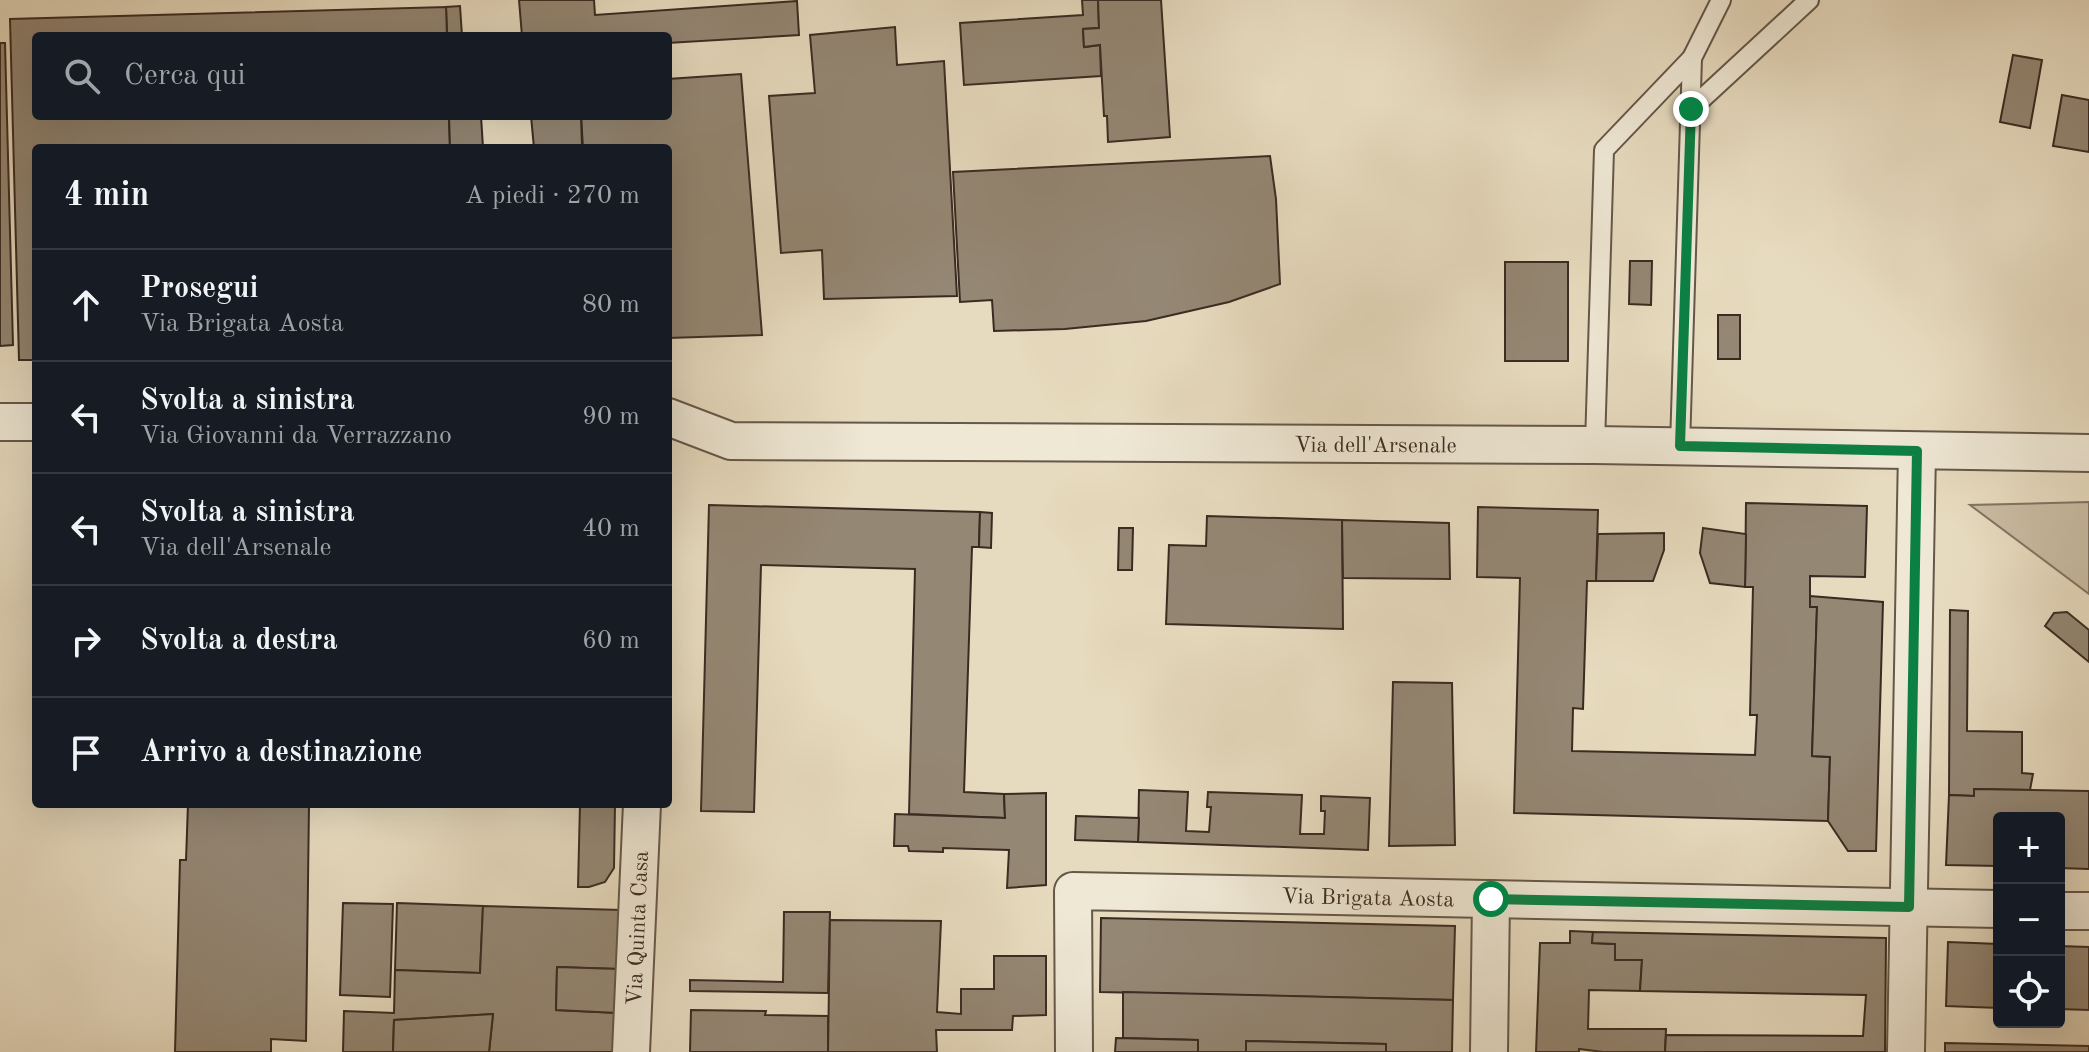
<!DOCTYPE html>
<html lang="it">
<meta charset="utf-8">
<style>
body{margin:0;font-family:"Old Standard TT",serif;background:#20242c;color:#f1f3f6}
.controls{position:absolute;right:24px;bottom:24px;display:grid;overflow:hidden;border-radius:8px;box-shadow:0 8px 32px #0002}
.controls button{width:72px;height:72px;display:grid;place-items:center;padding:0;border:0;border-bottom:2px solid #363941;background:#171b24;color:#f1f3f6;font:40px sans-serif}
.stop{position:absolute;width:24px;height:24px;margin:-18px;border:6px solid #0b8043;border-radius:50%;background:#fff}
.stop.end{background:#0b8043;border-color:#fff;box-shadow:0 2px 8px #0008}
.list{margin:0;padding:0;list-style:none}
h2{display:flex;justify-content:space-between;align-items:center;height:104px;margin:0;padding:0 32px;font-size:34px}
h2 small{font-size:26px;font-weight:400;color:#9ea1a6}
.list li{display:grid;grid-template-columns:52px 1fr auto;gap:24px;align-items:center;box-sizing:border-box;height:112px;padding:0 32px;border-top:2px solid #363941}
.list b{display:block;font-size:30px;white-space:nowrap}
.list p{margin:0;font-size:26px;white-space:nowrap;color:#9ea1a6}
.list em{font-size:26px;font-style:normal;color:#9ea1a6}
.icon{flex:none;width:44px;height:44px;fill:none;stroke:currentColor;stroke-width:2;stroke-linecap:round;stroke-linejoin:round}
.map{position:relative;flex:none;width:2089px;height:1052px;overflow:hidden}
.search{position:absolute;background:#171b24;box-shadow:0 8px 32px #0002;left:32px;top:32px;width:640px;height:88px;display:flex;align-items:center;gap:20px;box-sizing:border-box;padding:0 28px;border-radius:8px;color:#9ea1a6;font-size:30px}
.panel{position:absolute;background:#171b24;box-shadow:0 8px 32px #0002;left:32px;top:144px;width:640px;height:664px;border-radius:8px}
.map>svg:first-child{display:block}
.green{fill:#cabda4;stroke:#827463;stroke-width:2}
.building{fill:#948774;stroke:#3a2b22;stroke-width:2}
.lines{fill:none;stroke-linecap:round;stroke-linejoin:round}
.lane-casing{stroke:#655749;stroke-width:22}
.street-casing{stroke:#655749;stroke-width:40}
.lane{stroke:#efe8d5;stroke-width:18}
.street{stroke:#efe8d5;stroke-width:36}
.route{stroke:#0b8043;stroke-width:10}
.labels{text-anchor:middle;stroke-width:6;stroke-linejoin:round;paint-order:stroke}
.street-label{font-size:22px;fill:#3a2b22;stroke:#efe8d5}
</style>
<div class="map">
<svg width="2089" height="1052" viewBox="0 0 2089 1052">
<rect width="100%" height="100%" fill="#e7dbbf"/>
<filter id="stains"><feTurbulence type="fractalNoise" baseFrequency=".0025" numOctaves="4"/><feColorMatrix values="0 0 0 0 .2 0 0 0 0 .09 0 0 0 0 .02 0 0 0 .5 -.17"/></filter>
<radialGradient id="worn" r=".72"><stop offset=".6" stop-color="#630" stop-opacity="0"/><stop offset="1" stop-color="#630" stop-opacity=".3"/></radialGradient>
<path class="green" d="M2089,502V594L1970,505Z"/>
<g class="building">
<path d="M519,0H594L595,15L797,1L799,35L668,43V36H522Z"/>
<path d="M1082,0H1098L1099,28L1083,29L1084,47L1100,45L1101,76L964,85L960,23L1083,15Z"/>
<path d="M1098,0H1161L1170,137L1108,142L1107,116H1104L1100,45L1084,47L1083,29L1099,28Z"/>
<path d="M460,6L462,36H447L446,7Z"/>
<path d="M446,7L447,36H36V116H449L450,148H36V360H19L10,19Z"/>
<path d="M895,27L897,65L944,61L957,296L824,299L822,250L781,253L769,96L815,93L810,35Z"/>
<path d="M0,43H5L13,345L0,346Z"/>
<path d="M2013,55L2042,60L2030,128L2000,122Z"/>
<path d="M741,74L762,335L668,338V148H583L581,116H668V79Z"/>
<path d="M2062,95L2089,100V152L2053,146Z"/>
<path d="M449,116H481L483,148H450Z"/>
<path d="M531,116H581L582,146L534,148Z"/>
<path d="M1270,156L1276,199L1280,284L1229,302L1146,321L1065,329L994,331L992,300L960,302L953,172Z"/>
<path d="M1630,261H1652L1651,305L1629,304Z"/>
<rect x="1505" y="262" width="63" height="99"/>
<rect x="1718" y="315" width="22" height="44"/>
<path d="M1746,503L1867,506L1865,577L1810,576V607H1817L1812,756L1830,757L1828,821L1514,813L1520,578L1477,577L1478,507L1598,510L1596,581H1587L1583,709L1573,708L1572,751L1755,755L1757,715H1750L1753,587H1745Z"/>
<path d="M709,505L980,512L979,547H972L964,792L1004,794L1005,818L909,814L915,569L761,565L754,812L701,811Z"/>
<path d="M980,512L992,513L991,548L979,547Z"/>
<path d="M1207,516L1342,520L1343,629L1166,624L1169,545L1206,546Z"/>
<path d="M1342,520L1449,523L1450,579L1343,578Z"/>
<path d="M1119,528H1133L1132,570H1118Z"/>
<path d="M1703,528L1746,534L1745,587L1710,583L1700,553Z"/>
<path d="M1664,533V550L1653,581H1596L1598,534Z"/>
<path d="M1810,596L1883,602L1876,851H1848L1828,821L1830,757L1812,756L1817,607H1810Z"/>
<path d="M1950,610L1968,611L1967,731L2022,732V773L2033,774L2030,790L1974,789V796L1949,795Z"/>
<path d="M2067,612L2089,630V662L2045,626L2054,613Z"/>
<path d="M1393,682L1452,683L1455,845L1389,846Z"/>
<path d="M1974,789L2089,791V869L2059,868V818H1999V866L1946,865L1949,795L1974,796Z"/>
<path d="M1139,790L1188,792L1186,831L1209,832L1211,807H1207L1208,792L1302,795L1300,834H1324L1325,811H1321V796L1370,798L1368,850L1138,842Z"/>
<path d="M1046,793V885L1007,888L1009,850L943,848V852L909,851L908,846H894L895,814L1005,818L1004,794Z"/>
<path d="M188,804H309L306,1041L271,1039V1052H175L180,860H186Z"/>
<path d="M580,804H615L614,868L605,882L589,887H578Z"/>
<path d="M1076,816L1139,818L1138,842L1075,840Z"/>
<path d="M343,903L393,904L390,997L340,995Z"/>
<path d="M397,903L483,906L480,973L395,970Z"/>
<path d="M483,906L621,910L619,969L557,967L556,1010L618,1013L617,1052H489L493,1014L394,1020L393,1052H343L344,1011L394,1013L395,970L480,973Z"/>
<path d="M784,912H830L828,993L690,991V980L783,982Z"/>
<path d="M1101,918L1455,926L1453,1000L1100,992Z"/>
<path d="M830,920L941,921L937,1012L961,1014V989H994V956H1046V1015L1013,1016L1012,1030H936L937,1052H828Z"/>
<path d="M1570,931L1593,932L1592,943L1615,944V960H1642L1640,991L1589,990L1588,1029H1666L1665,1052H1603L1579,1049V1052H1536L1540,943H1570Z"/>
<path d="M1593,932L1886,938L1885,1052H1665L1666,1035L1863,1036L1866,995L1640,991L1642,960H1615V944L1592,943Z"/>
<path d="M1948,942L1999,944V1008L1946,1006Z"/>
<path d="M2059,946L2089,947V1010L2059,1009Z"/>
<path d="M557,967L619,969L618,1013L556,1010Z"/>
<path d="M1123,992L1453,1000L1452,1052H1386V1044L1246,1041V1052H1198V1040L1123,1038Z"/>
<path d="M691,1010L766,1011L765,1015L828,1016V1052H690Z"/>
<path d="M493,1014L489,1052H393L394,1020Z"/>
<path d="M1116,1038L1198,1040V1052H1115Z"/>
<path d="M1246,1041L1386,1044V1052H1246Z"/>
<path d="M1945,1043L2089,1046V1052H1945Z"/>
</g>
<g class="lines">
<defs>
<g id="lane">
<path d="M1691,109L1809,0"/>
<path d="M1595,445L1604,150L1692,58L1721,0"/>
<path d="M1680,446L1692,58"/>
</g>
<g id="street">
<path id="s1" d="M668,417L731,441L1595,445L2089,453"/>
<path d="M0,422H36"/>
<path d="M2059,911H2089"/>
<path id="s2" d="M631,1052L642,804"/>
<path id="s3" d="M1074,1052L1073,891L1999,909"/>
<path d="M1489,1052L1491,899"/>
<path d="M1906,1052L1917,451"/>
</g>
</defs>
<use href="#lane" class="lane-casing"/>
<use href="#street" class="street-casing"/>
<use href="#lane" class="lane"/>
<use href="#street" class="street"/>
</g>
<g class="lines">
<path class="route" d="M1491,899L1909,907L1917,451L1680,446L1691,109"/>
</g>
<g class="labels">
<g class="street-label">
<text dy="8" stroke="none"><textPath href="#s1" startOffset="712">Via dell'Arsenale</textPath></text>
<text dy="8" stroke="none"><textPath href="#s3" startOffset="456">Via Brigata Aosta</textPath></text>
<text dy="8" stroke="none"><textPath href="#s2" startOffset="124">Via Quinta Casa</textPath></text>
</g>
</g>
<rect width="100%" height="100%" filter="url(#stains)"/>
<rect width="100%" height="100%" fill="url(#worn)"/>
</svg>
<div class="controls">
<button>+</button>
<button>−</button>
<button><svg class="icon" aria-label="locate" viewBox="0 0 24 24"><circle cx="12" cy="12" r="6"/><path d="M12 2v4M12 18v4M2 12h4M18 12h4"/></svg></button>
</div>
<div class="stop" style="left:1491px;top:899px"></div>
<div class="stop end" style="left:1691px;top:109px"></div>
<div class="search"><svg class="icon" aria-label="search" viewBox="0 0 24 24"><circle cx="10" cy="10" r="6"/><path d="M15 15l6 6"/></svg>Cerca qui</div>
<section class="panel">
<h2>4 min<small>A piedi · 270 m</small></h2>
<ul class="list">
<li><svg class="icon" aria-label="ahead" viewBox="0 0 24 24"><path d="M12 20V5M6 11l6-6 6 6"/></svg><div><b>Prosegui</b><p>Via Brigata Aosta</p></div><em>80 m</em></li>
<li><svg class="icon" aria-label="left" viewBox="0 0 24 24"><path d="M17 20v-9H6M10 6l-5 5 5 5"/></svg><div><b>Svolta a sinistra</b><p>Via Giovanni da Verrazzano</p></div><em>90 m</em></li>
<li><svg class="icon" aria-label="left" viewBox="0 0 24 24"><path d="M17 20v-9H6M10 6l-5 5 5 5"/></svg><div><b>Svolta a sinistra</b><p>Via dell'Arsenale</p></div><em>40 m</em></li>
<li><svg class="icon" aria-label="right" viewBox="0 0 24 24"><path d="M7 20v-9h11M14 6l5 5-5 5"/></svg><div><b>Svolta a destra</b></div><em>60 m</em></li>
<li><svg class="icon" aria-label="arrive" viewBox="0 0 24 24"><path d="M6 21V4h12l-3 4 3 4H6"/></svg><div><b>Arrivo a destinazione</b></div></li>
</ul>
</section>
</div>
